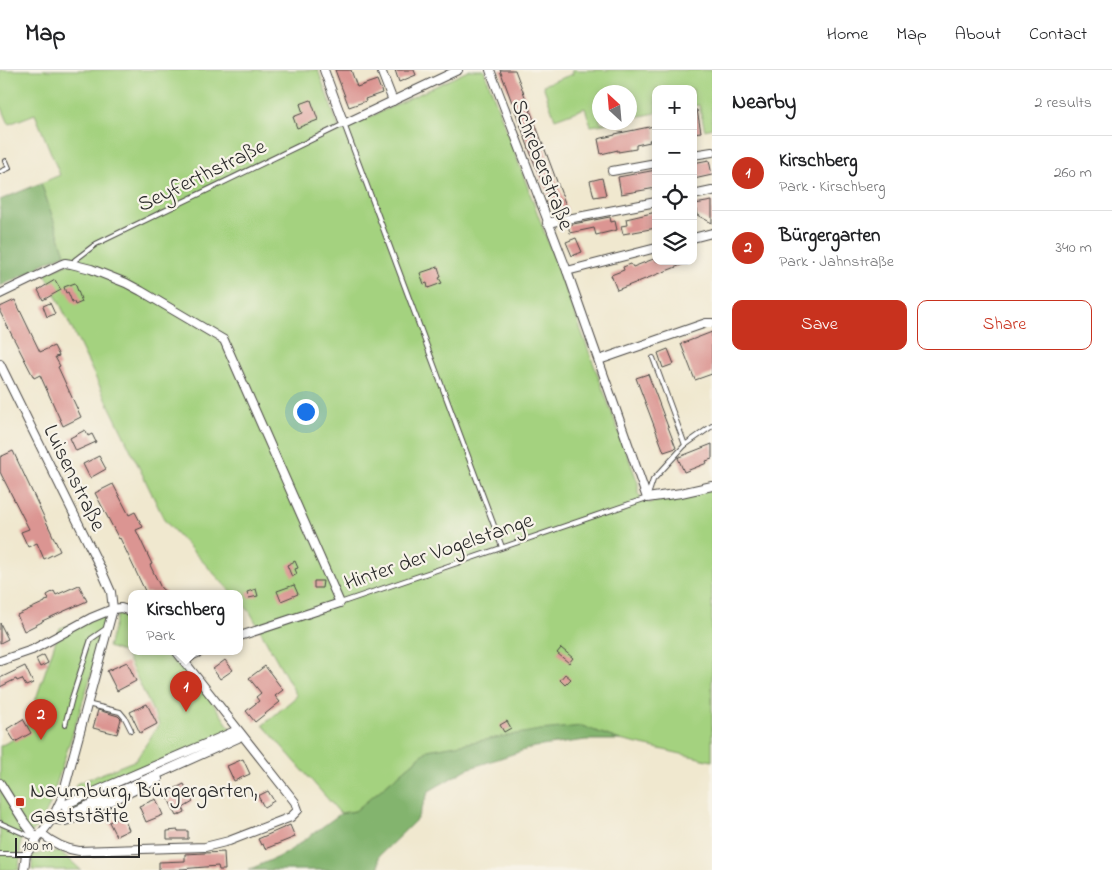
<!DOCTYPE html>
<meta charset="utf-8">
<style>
body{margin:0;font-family:"Indie Flower",sans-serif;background:#f2f2f2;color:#202124}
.controls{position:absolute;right:15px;top:15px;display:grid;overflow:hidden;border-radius:10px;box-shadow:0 2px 8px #0003}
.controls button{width:45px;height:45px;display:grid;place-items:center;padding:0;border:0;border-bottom:1px solid #e0e0e0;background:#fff;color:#202124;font:25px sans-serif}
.compass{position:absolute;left:592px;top:15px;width:45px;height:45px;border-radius:50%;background:#fff;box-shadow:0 2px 8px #0003;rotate:334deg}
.scale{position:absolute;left:15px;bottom:12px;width:125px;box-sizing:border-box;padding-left:5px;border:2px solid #2b2b2b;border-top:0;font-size:14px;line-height:18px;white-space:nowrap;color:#2b2b2b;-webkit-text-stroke:4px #f7f3e8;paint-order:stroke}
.you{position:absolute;left:305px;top:341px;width:18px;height:18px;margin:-12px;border:4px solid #fff;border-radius:50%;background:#1a73e8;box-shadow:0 0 0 8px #1a73e833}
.badge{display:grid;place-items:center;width:32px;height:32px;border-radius:50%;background:#c8321e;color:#fff;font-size:16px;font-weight:700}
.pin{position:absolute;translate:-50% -41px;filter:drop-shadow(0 1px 2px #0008)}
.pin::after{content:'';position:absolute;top:26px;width:18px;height:15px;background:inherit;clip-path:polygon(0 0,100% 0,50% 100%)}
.popup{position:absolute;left:128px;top:520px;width:115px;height:65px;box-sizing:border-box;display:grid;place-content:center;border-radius:10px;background:#fff;filter:drop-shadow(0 1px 4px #0005);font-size:16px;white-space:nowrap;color:#757577}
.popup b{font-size:19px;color:#202124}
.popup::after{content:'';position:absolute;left:50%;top:100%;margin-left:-10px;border:10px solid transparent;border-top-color:#fff}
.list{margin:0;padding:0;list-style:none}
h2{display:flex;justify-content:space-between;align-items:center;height:65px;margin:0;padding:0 20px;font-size:21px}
h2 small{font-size:16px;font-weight:400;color:#757577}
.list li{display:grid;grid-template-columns:32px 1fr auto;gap:15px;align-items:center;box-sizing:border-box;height:75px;padding:0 20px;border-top:1px solid #e0e0e0}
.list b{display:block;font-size:19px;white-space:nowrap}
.list p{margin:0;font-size:16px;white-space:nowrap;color:#757577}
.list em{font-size:16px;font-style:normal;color:#757577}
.actions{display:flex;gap:10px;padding:15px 20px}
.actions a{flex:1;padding:11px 0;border:1px solid #c8321e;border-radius:10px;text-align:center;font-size:18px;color:#c8321e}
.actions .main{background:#c8321e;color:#fff}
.icon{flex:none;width:28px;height:28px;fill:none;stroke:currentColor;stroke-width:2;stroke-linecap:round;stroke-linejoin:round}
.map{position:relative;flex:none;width:712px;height:800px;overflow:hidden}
header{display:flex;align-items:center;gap:30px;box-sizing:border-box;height:70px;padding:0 25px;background:#fff;border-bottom:1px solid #e0e0e0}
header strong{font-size:24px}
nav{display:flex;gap:28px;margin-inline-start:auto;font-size:18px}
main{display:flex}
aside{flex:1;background:#fff}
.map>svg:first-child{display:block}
.green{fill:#a4d27f;stroke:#687e55}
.forest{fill:#83b46e;stroke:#57704c}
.building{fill:#db9592}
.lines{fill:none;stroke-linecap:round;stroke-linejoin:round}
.lane-casing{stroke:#494744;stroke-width:6}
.street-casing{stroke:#494744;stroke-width:10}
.lane{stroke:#fff;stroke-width:4}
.street{stroke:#fff;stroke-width:8}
.poi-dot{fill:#c8321e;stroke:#f7f3e8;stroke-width:2}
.labels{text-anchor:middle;stroke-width:4.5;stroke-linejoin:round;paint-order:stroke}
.street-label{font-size:22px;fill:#2b2b2b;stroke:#f7f3e8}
.poi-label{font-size:22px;fill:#2b2b2b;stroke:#f7f3e8;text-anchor:start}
</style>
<header>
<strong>Map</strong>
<nav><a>Home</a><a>Map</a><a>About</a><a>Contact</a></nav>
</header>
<main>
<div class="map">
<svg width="712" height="800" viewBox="0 0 712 800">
<rect width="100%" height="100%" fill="#f7f3e8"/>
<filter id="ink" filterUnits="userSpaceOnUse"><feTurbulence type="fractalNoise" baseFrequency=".02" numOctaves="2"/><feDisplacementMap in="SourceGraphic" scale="10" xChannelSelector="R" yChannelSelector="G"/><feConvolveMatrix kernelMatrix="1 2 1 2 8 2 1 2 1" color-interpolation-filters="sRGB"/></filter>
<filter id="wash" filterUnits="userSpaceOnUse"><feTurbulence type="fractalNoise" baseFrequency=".0096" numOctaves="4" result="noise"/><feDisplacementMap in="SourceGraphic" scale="20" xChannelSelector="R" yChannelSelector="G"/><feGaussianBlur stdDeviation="1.12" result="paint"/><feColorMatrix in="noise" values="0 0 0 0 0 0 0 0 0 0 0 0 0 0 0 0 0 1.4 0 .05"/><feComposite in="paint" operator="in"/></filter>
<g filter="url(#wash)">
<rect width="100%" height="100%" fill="#f0e8cf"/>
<g class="green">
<path d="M0,0H318L340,61L470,0H484L638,413V424L649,433L712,419V691L620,670L582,656L428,680L355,741L340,743L263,655L297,626L250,542L240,531V523H232L165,451L45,203L69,193L65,184L41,113L60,105L35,44L9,54L0,33Z"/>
<path d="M572,0H712V58L705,60L699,35L693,36V19H656V43L630,48V22H600V52L609,53L591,56L585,38L555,49L543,15L573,4Z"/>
<path d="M118,543L132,551V581H169C195,607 216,636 236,667L70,743L76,714L136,690L159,654L125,583L108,577Z"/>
<path d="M102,545L104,548L105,552L90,609L49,737L37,758L21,771L19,800H0V676L24,664L60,558Z"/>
<path d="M48,782H61L81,800H32V785Z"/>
</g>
<g class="forest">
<path d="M41,113L65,184L41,195L35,200L0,216V130Z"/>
<path d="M582,656L620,670H586L534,677L467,699L429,721L417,749L379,786V800H248L285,784L340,744L355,741L428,680L540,660Z"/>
</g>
<g id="blocks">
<g class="building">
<path d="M335,0H351L357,17L377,10L382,23L365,29L366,31L349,37Z"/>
<path d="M395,0H414L416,5L399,12Z"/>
<path d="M500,0H515L568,141L557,145L535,95Z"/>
<path d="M311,30L318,50L297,58L293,47L303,43L300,34Z"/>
<path d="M693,40H697L701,62L693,63Z"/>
<path d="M654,56L656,69L649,70L650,72L636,75V79L618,82V80L601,84L598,69L615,65V64Z"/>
<path d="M709,90L712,105L694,109L693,93Z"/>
<path d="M656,100V118L621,124L618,107Z"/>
<path d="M602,108L606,125L594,127L590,111Z"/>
<path d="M712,131V153L697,145L695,134Z"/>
<path d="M656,142V158L623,164L621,156L627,155L626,149Z"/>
<path d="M610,147L611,152L615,151L617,160L596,165L594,158L570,163L568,155Z"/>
<path d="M576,168L582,182L572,186L566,172Z"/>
<path d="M656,188V191L689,192L617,220L611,205L624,200L623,197L631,194L633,197Z"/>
<path d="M438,197L441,207L439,208L442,213L428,218L427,213L424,214L420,203Z"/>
<path d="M55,210L61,220L43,230L38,220Z"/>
<path d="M75,213L82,232L75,235L74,232H72L68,222L66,223L64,217Z"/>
<path d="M15,230L40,282L54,276L59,286L55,287L60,296L58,297L81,347L63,356L40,305L34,308L0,242V237Z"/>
<path d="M50,233L55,244L47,247L43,236Z"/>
<path d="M712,262V304L695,310L681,274Z"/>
<path d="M668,279L674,294L663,298L658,283Z"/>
<path d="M648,304L676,378L664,382L636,308Z"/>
<path d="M85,360L88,366L92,364L96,372L76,381L70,368Z"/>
<path d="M712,374V389L706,391L707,393L684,402L678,388L679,387Z"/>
<path d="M13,381L60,481L44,489L37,473L28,477L21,462L29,459L0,402V387Z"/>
<path d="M99,386L106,399L90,408L83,394Z"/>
<path d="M113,414L129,445L135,442L143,457L136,460L152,494L150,495L161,518L167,523H146L120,468L119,469L95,423Z"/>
<path d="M295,491L298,498L295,499L297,504L292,507L287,495Z"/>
<path d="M314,511H323L322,518H314Z"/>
<path d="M79,515L87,531L42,551V552L24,561L17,545L45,532V531L49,530L47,525L54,521L56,525Z"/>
<path d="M294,515L298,524L281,531L277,521Z"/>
<path d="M256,519L258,526L249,528L247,522Z"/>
<path d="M0,553L8,569L0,573Z"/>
<path d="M561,578L573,588L569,593L557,583Z"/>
<path d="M44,585L48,593L40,597L36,589Z"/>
<path d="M225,590L233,600L220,609L213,599Z"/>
<path d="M127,592L136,611L117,621L107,601Z"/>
<path d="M25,596L33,613L26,616L22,609L17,611L16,609L0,617V608Z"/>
<path d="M265,596L283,620L275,626L280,632L255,652L246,641L259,631L256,627L261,623L249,608Z"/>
<path d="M565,604L571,609L565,615L560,610Z"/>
<path d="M147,634L157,654L140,663L130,642Z"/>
<path d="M98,640L118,646L121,649L117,664L93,658Z"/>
<path d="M23,649L31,663L15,672L7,659Z"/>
<path d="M507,651L511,658L504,662L500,655Z"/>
<path d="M243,689L250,704L234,711L227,696Z"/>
<path d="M184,714L193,732L183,738L185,742L177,746L166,725L171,723L170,721Z"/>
<path d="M268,721L274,731L264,737L258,726Z"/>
<path d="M156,729L163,745L146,752L139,736Z"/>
<path d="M123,746L129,760L116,766L109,752Z"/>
<path d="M290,755L295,767L265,779L263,774L261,775L258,769Z"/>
<path d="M178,760V761H188V769H167V761Z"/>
<path d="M224,782L225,800H219L218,796L180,799V800H159V792L185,791V784Z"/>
</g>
</g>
</g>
<g filter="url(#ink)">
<use href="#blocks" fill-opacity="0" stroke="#494744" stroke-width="1"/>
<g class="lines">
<defs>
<g id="lane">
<path d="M0,102L9,98L6,91"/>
<path d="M75,190L96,174L344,54L502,477"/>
<path d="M653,288L685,375"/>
<path d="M340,533L647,428L653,410L685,375L712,356"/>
<path d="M87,634L120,642L125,648L131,660"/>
<path d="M65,655L72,628L91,569L107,558"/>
<path d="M0,753L34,768"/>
<path d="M0,784H25"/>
</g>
<g id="street">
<path d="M324,0L344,54L458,0"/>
<path d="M381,0L393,31"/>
<path d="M490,0L567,201L647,428L681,423L712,416"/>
<path d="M693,85L712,82"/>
<path d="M612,101L656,93"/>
<path d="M693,125L712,121"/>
<path d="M547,153L656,132"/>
<path d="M693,168L712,163"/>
<path d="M567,201L656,178"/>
<path d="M0,224L60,195L65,193L71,194L91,199L126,213L141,221L224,270L340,533L240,566"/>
<path d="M599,290L706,253H712"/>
<path d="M0,294L100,497L111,522L113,539L62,728L52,749L26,784L24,800"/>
<path d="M0,591L32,580L91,548L113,539L121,538L127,540L132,544"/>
<path d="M185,591L193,585L202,581"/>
<path d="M235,661L238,668L69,744L64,735Z"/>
<path d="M0,713L25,753L37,769"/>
<path d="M52,749L65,751L76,748L158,709"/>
<path d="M42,764C53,773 64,779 79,781L205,777L229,771L291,747L298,740L295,732L176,581"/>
</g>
</defs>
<use href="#lane" class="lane-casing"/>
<use href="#street" class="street-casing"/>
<use href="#lane" class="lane"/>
<use href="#street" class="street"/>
</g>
</g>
<rect class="poi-dot" x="15" y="727" width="10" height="10" rx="2.5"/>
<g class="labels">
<g class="street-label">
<text transform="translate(544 94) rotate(69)" y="8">Schreberstraße</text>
<text transform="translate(201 104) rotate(-26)" y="8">Seyferthstraße</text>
<text transform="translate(76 407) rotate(64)" y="8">Luisenstraße</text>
<text transform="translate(438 480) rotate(-19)" y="8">Hinter der Vogelstange</text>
</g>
<g class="poi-label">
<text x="30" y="727">Naumburg, Bürgergarten,<tspan x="30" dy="25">Gaststätte</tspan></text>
</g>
</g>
</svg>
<div class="controls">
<button>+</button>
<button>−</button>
<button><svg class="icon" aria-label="locate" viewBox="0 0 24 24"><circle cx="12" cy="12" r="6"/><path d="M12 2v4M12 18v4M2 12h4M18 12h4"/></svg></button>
<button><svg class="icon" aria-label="layers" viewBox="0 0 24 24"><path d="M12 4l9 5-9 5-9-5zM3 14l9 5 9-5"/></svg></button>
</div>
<svg class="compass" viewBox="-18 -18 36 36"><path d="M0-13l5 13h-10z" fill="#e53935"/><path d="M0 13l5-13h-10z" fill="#757577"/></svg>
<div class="scale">100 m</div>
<div class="you"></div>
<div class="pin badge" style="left:186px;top:642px">1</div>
<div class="popup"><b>Kirschberg</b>Park</div>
<div class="pin badge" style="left:41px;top:670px">2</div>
</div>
<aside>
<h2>Nearby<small>2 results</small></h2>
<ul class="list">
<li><span class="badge">1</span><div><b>Kirschberg</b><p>Park · Kirschberg</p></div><em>260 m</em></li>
<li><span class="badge">2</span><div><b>Bürgergarten</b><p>Park · Jahnstraße</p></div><em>340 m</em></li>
</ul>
<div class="actions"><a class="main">Save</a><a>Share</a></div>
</aside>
</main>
